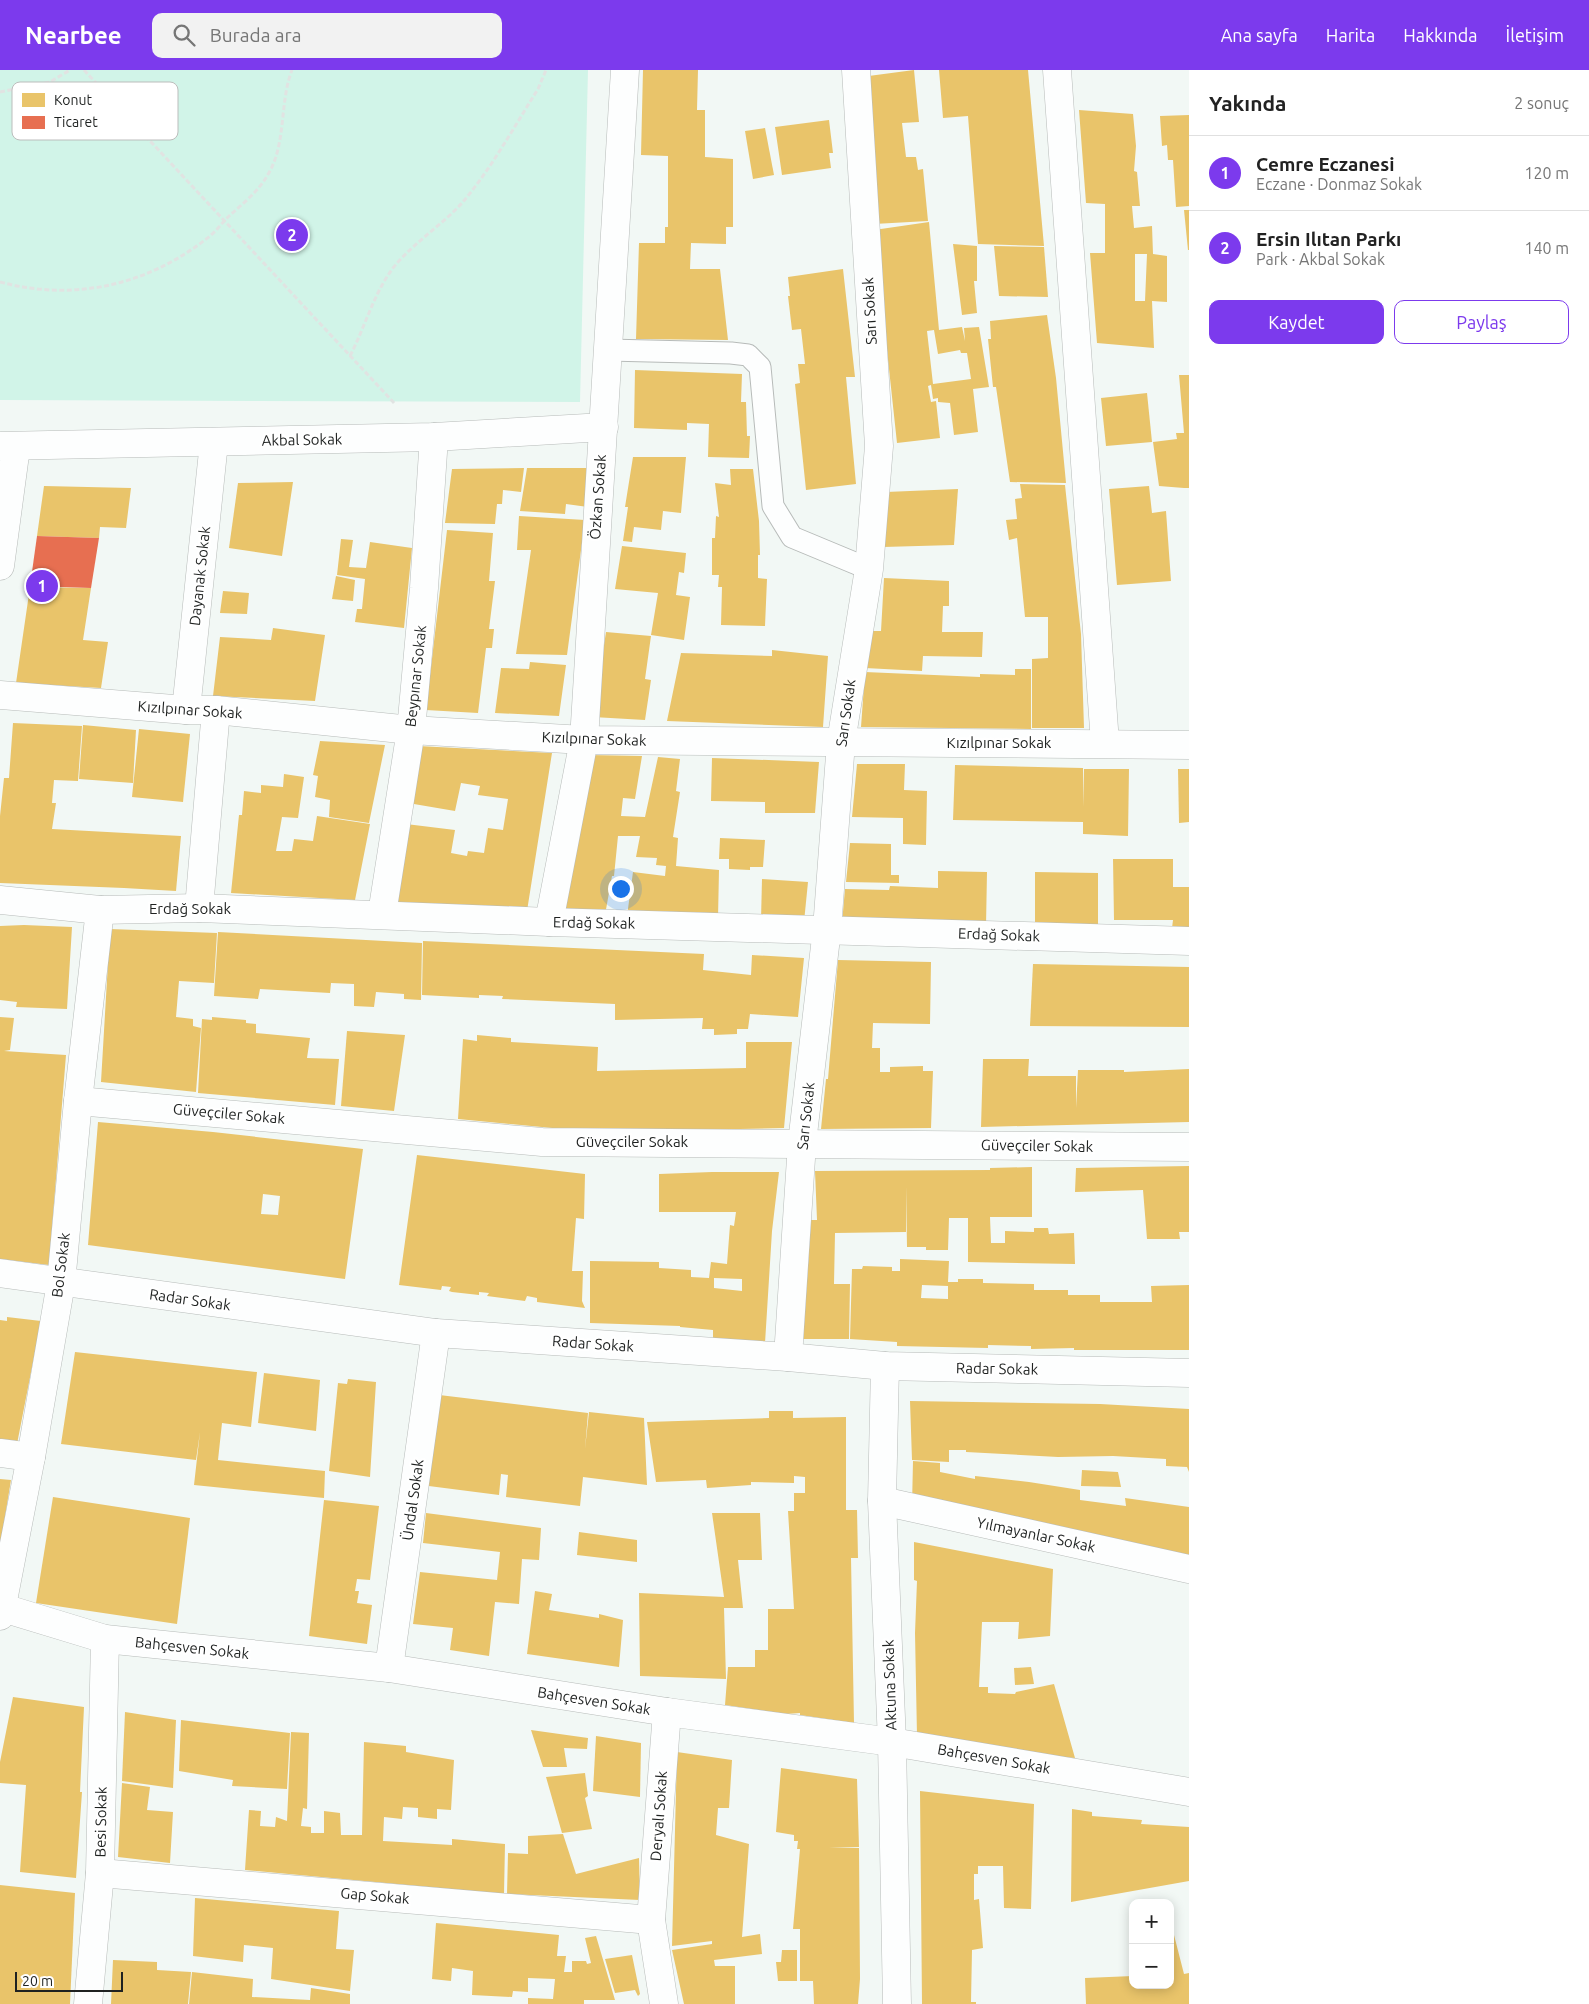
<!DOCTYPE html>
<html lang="tr">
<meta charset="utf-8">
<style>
body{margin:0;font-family:Ubuntu,sans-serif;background:#f2f2f2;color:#222}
.controls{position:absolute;right:15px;bottom:15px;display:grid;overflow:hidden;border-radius:10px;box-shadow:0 2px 12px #0003}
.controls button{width:45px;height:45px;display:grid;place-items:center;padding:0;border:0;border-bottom:1px solid #e0e0e0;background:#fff;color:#222;font:25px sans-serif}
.scale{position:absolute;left:15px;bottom:12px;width:108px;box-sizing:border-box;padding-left:5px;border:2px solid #1f2221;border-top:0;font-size:14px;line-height:18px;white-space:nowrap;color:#1f2221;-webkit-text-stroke:4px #fff;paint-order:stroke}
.you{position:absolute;left:620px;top:818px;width:18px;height:18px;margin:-12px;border:4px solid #fff;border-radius:50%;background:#1a73e8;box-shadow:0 0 0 8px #1a73e833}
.badge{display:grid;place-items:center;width:32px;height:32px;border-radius:50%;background:#7c3aed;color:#fff;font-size:16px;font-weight:700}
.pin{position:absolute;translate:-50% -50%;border:2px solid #fff;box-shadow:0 1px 5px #0006}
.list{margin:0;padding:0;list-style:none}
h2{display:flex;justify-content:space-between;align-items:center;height:65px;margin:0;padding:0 20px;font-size:21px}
h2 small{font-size:16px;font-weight:400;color:#767676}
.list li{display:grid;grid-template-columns:32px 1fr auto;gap:15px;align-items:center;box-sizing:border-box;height:75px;padding:0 20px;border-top:1px solid #e0e0e0}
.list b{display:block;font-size:19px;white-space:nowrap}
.list p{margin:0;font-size:16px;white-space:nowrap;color:#767676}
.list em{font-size:16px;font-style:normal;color:#767676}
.actions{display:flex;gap:10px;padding:15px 20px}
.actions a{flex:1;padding:11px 0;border:1px solid #7c3aed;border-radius:10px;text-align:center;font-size:18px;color:#7c3aed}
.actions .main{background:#7c3aed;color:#fff}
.icon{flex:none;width:28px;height:28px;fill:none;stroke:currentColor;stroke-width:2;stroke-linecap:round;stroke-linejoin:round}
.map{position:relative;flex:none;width:1189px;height:1934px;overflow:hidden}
header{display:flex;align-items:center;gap:30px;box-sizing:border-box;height:70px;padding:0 25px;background:#7c3aed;color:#fff}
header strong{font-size:24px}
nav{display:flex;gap:28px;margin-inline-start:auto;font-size:18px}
.search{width:350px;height:45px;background:#f2f2f2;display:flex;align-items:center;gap:12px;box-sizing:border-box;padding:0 18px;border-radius:10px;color:#767676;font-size:19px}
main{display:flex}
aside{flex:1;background:#fff}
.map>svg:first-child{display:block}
.green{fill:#d1f4e8}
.homes{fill:#e9c46a;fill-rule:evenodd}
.shops{fill:#e76f51}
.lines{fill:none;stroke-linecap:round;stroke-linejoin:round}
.lane-casing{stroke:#b7bbb9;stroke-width:23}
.street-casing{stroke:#b7bbb9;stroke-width:29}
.path{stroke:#e1e3e2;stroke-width:3;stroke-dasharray:5 2.5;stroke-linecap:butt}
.lane{stroke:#fdfefe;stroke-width:21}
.street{stroke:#fdfefe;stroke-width:28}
.labels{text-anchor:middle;stroke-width:5;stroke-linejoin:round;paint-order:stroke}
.street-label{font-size:15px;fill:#1f2221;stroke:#fff}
.key{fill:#fff;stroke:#bcbdbc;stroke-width:1}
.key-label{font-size:14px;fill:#1f2221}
</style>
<header>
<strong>Nearbee</strong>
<div class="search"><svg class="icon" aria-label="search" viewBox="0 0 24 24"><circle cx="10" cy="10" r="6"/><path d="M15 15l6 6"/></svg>Burada ara</div>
<nav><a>Ana sayfa</a><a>Harita</a><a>Hakkında</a><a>İletişim</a></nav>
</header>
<main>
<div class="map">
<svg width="1189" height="1934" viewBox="0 0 1189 1934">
<rect width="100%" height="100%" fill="#f2f8f5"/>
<path class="green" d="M0,0H588L580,332L0,330Z"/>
<g class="homes">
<path d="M643,0H698L697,40H705V87L733,89V157H726V174L691,173L690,199H720L728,270L636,269L639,173H665V157H668V86L641,85Z"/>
<path d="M914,0L919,52L902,53L906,87H916L918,100L923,99L928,151L874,154L861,7Z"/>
<path d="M939,0H1028L1044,176L978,174L968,46L943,48Z"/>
<path d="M1079,40L1133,44L1136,76L1134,101L1137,102L1140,136H1132L1134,158L1152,156L1153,184L1167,186V232L1152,231L1154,278L1097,273L1090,183H1105V134L1086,133ZM1135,184H1147L1145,231H1135Z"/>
<path d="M1189,45V136L1176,137L1173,90H1168L1167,75L1162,76L1160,46Z"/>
<path d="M829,50L833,83H829L831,98L782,105L775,57Z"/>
<path d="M765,58L774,105L753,109L745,61Z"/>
<path d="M1184,140H1189V180H1188Z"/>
<path d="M929,152L939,260L962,257L965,271L964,258L979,257L989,317L973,319L978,362L954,365L950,333L938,332V328L933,329L931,315L928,316L931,332L936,331L940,368L897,373L874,160ZM934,260L938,284L960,280L961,283H967L971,309L933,314L927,261Z"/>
<path d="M953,174L977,176V211H974L977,243L962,245Z"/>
<path d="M994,176L1044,177L1048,227L999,226Z"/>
<path d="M843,199L855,307H846L856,414L806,420L795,314L800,313L798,294H805L801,259L792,260L788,226H790L788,207Z"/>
<path d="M1047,245L1056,308L1066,413L1010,412L996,317H993L988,269H991L990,251Z"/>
<path d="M635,300L742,304L741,332H746L747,366H750L749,388L708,387L709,354L687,353V360L634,358Z"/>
<path d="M1179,305H1189V418H1184L1159,416L1153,372L1177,369L1176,363H1184Z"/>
<path d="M1147,323L1152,372L1106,376L1101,328Z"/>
<path d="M633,387H686L681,443L663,441L661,460L634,457L632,472L623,471L628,437H625Z"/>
<path d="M524,398L521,422L503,420L502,434H497L495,454L445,453L452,399Z"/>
<path d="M527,398H594L588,437L566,434L565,444L520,441Z"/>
<path d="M730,399H753L759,451L760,485H758V508L767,509L765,556L721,555L722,517H718L719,505H712V468H715L716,446L719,447L715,413L731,415Z"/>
<path d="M293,412L282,486L229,478L238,413Z"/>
<path d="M1020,414L1065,415L1081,564L1084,658H1032V589L1048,588V547H1025L1017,468L1009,470L1006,450L1017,449L1015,429L1022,428Z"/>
<path d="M44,416L131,418L126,458L100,457L99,468L37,466Z"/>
<path d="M1149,416L1152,443L1166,441L1171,511L1117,515L1109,419Z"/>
<path d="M958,419L954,475L883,477L886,422Z"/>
<path d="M519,446L585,450L567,585L516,584L531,480H517Z"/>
<path d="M447,460L493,463L489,511H495L489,559H494L492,578H486L478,643L426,640Z"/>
<path d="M341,469L353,470L349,497L366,498L370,472L412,478L404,558L355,552L357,539H362L365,509L337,505Z"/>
<path d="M622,476L686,483L684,503L679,502L676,525L690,527L684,570L651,565L658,523L615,519Z"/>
<path d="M336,506L355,510L353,531L332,529Z"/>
<path d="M884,508L949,511V536H943L942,562H983L982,587L923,586L922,601L865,598L869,561H881Z"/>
<path d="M30,517L91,518L83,570L108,572L101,618L16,613Z"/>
<path d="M223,521L249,523L247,544L220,543Z"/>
<path d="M273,558L325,565L315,631L213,626L220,567L271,570Z"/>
<path d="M606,562L651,566L645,609L651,610L645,650L593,647Z"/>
<path d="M772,580L828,586L823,657L667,651L681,583L772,586Z"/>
<path d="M530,592L566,595L559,646L495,643L501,598L529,599Z"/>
<path d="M1015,599H1031V659L861,657L865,602L980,607V604L1015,605Z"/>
<path d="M13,653L82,656L78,711L54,710L52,733H56L52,759L181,766L176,821L124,818L125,805L124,818L0,813V746L4,708H9Z"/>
<path d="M83,655L136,660L133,713L79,709Z"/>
<path d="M139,659L190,664L183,732L132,727Z"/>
<path d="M320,671L385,675L369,753L329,747L330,730L315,727L318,706L313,705Z"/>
<path d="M418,676L552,683L527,841L393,832L406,754L455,760L451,783L467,786L468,781L484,783L488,758L503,760L508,729L478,725L480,716L461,713L455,741L408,733Z"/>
<path d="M588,685L642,686L635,729L623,728L621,746L645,747L658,687L680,689L676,721L680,722L673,767L678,768L676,796L719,800L718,848L627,846L633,802L665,806L666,796L656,795L657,788L636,787L640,766H618L614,806H612L605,845L561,844Z"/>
<path d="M712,688L819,692L815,743H765V732L711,731Z"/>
<path d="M857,694H905L904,720L927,721L926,775L903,774V748L852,747Z"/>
<path d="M955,695L1083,698V737L1084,699H1129L1128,766L1083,764V752L953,750Z"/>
<path d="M1178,699H1189V752L1179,753Z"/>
<path d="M284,704L304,707L298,748L282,747L276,781H292L294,769L313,771L317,746L370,754L355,830L231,823L239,745H242L244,721L261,723V715L283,717Z"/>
<path d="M720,768L765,770L763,797H750V800L729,799V789H719Z"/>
<path d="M850,773L891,774V805H899V813L846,812Z"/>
<path d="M1113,789H1173V817H1189V858H1172L1173,850H1114Z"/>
<path d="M938,801L987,802L986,856L842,853L845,819L889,820L890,816L938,818Z"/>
<path d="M1035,802L1098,803V857H1035Z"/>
<path d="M762,809L808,812L804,852L761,850Z"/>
<path d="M24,855L72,857L67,939L16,937L17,932L0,930V856Z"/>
<path d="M110,859L217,863L214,913L179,911L176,947L193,949V956L201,958L196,1022L101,1012Z"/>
<path d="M218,862L422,873L421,930L404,929V924L376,922L374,937L354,936V914L331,913L330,923L260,919L258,929L214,926Z"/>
<path d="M423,871L704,884L703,900L751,905L752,885L804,888L798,947L750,944L748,959H737V964L714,965V959H702L703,948L615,950V934L502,929L503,926L479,925V928L422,925Z"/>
<path d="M838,890L931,892L930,954L873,953L872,978H880V1002H890V997L923,996V1001H933L931,1058L821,1059L826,1009H828Z"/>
<path d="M1033,894L1189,897V957L1030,956Z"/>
<path d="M0,947L14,948L10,980L4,981L66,985L49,1195L0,1189Z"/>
<path d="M212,947L246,950V953L256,954V963L310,968L307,988L339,989L335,1035L198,1023L202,949L212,950Z"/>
<path d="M347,961L405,965L394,1041L341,1036Z"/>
<path d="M477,965L511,968V972L598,977L597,1001L746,998V972H792L784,1058L594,1062L458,1049L463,969L477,971Z"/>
<path d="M983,989H1029L1028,1006H1076V1038L1078,1000H1124V1002L1189,999V1052L981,1057Z"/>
<path d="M98,1052L213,1062L363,1079L345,1209L88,1175ZM263,1124L280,1126L278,1145L261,1144Z"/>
<path d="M417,1085L585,1104L584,1149L576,1148L572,1201H583L582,1231L585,1238L537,1232V1228L527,1226L525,1231L487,1226L489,1223L479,1222V1225L452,1222L449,1221L451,1217L442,1216L441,1220L399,1215Z"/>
<path d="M1189,1096V1162H1179L1180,1169H1147L1143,1120L1075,1122L1076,1098Z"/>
<path d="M1032,1097V1147H990L991,1173H1005V1161L1034,1162V1158H1048L1049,1164L1074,1163L1075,1194L968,1192V1148H949L948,1180H926V1177H907L906,1116V1162L835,1163L834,1214H850L849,1269H803L811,1150H817L815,1101L990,1100V1098Z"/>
<path d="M712,1102H779L772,1161L765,1273L713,1270V1260L680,1257V1256L590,1253V1191L659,1192V1198L691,1200V1207L709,1208L711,1192L727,1194L730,1155L734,1156L736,1142H659V1104ZM714,1208L742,1209V1221L714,1218Z"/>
<path d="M900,1189L949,1191L948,1212H958V1209H983V1213L1034,1214V1220H1068V1225H1100V1232H1152L1151,1216L1189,1215V1280H1074V1278L1031,1279V1276L988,1275V1278L897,1276V1272L850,1269L852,1199H862L863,1196L892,1197V1201H900ZM922,1215L948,1216V1229L921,1228Z"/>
<path d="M7,1247L41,1251L17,1374L0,1372V1250L7,1251Z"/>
<path d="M75,1282L257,1302L251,1357L222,1353L218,1390L325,1401L324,1428L194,1415L200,1362L196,1390L61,1374Z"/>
<path d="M264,1303L320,1310L316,1361L258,1353Z"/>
<path d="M348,1309L376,1312L370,1407L329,1401L338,1313L347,1314Z"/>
<path d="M431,1324L588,1343L585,1379L589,1342L644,1348L647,1415L583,1407L580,1436L506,1427L508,1405L501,1404L499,1425L421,1415Z"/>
<path d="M910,1331L1100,1334L1189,1339V1402L1187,1397L1166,1396V1389L1113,1386L1058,1387L966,1382V1380H949V1392L912,1390Z"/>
<path d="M769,1341H793V1348L846,1347V1440H857L858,1488H851L854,1653L800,1645V1643L786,1644L725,1635L728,1597H755V1580H768V1539H794L788,1441H794V1423H805V1407L794,1406V1413L751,1412V1415L707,1418L706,1410L656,1412L647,1352L769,1348Z"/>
<path d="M913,1391L940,1393V1402L975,1409V1406L1029,1412L1080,1420V1430L1126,1436L1125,1428L1189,1437V1491L912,1436Z"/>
<path d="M1082,1400L1118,1402L1121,1417L1081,1416Z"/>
<path d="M0,1409L11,1410L1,1471L0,1470Z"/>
<path d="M53,1427L190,1448L177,1554L36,1533Z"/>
<path d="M324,1430L379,1436L370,1510L357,1509L355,1521H359L357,1533L372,1535L367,1574L309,1566Z"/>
<path d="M426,1443L541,1458L539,1490L522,1489L519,1534L495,1532L489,1586L450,1580L453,1558L413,1554L420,1502L497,1510L500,1482L423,1473Z"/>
<path d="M712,1443H760L762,1490H738L743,1538H724L726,1609L640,1606L639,1523L724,1527Z"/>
<path d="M579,1462L637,1470V1492L577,1485Z"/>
<path d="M914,1472L1053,1499L1050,1566L1018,1569L1019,1552H982L979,1617H988V1623L1015,1624L1016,1622L1054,1614L1075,1688L1022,1684L917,1666L915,1563L917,1511L914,1510Z"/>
<path d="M535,1521L552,1524L549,1540L599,1548V1544L623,1550L619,1597L527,1584Z"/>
<path d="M1031,1597L1034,1614L1015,1615L1014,1598Z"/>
<path d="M13,1627L84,1637L80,1722H82L76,1808L20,1802L26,1715L0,1713V1692Z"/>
<path d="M125,1642L176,1650L173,1718L122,1711Z"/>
<path d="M181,1650L290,1663L287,1719L232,1716L233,1710L179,1701Z"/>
<path d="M531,1660L588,1668L587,1679L564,1678L567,1697H543Z"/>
<path d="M291,1662L309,1663L307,1739L303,1738L301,1756L311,1757V1763H324V1741L340,1743L341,1765H362L364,1672L406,1676V1682L454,1690L451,1740L437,1739V1749L418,1747V1738L403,1737L402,1749L384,1747L383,1771L452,1775V1769L505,1774L504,1824L245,1800L249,1740L261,1741L260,1756L275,1757L276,1747L287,1751Z"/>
<path d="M596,1666L641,1673L640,1727L593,1721Z"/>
<path d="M677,1682L732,1690L729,1738H718L716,1765L749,1774L742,1867L760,1864L762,1884L714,1890L715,1896H735V1934H684L672,1880L712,1874V1871L672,1876Z"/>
<path d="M781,1698L857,1709L859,1777L829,1778H859L860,1909L858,1934H814L813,1911H800V1859H793L800,1779H797L798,1771H794V1765L776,1762Z"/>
<path d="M585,1703L588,1726L585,1728L592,1759L562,1763L546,1707Z"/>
<path d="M122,1713L150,1717L147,1740L173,1742L170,1793L118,1787Z"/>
<path d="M920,1721L1034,1734L1031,1839L1004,1838L1003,1796H978V1804H974V1830L979,1829L983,1878L972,1880L971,1932H976V1934H922Z"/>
<path d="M1072,1739L1092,1742V1746L1142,1750L1141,1754L1189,1757V1811L1071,1832Z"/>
<path d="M563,1764L576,1804L639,1788L640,1830L507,1824L508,1783L528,1784V1766Z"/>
<path d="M0,1815L75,1823L70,1934H0Z"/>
<path d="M195,1828L339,1841L336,1879L354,1880L350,1921L271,1909L273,1878L244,1875L243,1892L193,1886Z"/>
<path d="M436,1853L559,1865L557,1886H566L564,1902H572V1891H586L587,1894L591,1893L585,1868L596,1866L615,1930H584V1934H528V1928L553,1929L555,1909L528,1908V1922L513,1921L512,1927L472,1925L473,1901L452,1898L451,1911L432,1909Z"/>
<path d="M1174,1865L1184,1904L1189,1903V1934H1086L1085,1908L1133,1906V1915H1170V1866Z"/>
<path d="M782,1880H797V1911H778L776,1892H781Z"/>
<path d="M632,1885L640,1924L638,1926L635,1920L615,1923L605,1889Z"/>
<path d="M113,1890L157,1892V1900L191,1902L188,1934H111Z"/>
<path d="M192,1902L253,1909L252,1927L310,1930L311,1918L350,1924V1934H189Z"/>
</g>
<path class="shops" d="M37,466L99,468L91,518L30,516Z"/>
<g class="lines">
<defs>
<path id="lane" d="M608,280L731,283L748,285L760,297L773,436L792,467L869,499"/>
<g id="street">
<path d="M1057,0L1105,673"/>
<path d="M0,376L434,367L604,357"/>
<path d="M0,496L16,377"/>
<path d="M0,625L186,640H216L411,660L584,670L1189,675"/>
<path d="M186,640L214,372"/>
<path d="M0,830L100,840L199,838L549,852L1189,871"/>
<path d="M199,838L216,640"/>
<path d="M382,844L411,660L424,518L434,367"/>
<path d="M549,852L584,670L625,0"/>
<path d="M78,1031L542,1072L1189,1077"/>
<path d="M0,1203L436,1263L788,1287L885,1296L1189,1303"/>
<path d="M788,1287L802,1073L827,859L841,672L869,499L879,376L856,0"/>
<path d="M885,1296L882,1431L892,1672L897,1934"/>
<path d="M0,1383L31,1387"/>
<path d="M882,1431L1189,1499"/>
<path d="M0,1537L105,1569L389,1598L667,1642L892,1672L1189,1722"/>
<path d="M0,1546L31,1387L61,1213L78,1031L100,840"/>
<path d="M389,1598L436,1263"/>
<path d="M100,1803L651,1850"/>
<path d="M88,1934L100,1803L105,1569"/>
<path d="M664,1934L651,1850L667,1642"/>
</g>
</defs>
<use href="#lane" class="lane-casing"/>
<use href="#street" class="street-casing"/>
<g class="path">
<path d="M84,0L395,334"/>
<path d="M0,22L50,12L70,0"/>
<path d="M0,212C75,232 149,215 210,166C216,161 222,153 228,147C241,135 258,122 267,106C287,75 279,33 292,0"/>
<path d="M350,286C365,257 373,225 393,198C413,173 441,156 462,133C491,99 514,57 538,19L546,0"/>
</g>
<use href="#lane" class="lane"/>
<use href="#street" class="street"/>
</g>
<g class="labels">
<g class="street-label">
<text transform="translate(870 241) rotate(-93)" y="5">Sarı Sokak</text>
<text transform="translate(302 370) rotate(-1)" y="5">Akbal Sokak</text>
<text transform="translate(598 427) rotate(-86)" y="5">Özkan Sokak</text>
<text transform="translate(200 506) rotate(-84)" y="5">Dayanak Sokak</text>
<text transform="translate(416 606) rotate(-84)" y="5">Beypınar Sokak</text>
<text transform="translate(190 640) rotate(4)" y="5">Kızılpınar Sokak</text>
<text transform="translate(846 643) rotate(-82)" y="5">Sarı Sokak</text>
<text transform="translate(594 669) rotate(2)" y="5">Kızılpınar Sokak</text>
<text x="999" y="678">Kızılpınar Sokak</text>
<text x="190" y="844">Erdağ Sokak</text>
<text transform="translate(594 853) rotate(1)" y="5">Erdağ Sokak</text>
<text transform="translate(999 865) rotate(2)" y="5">Erdağ Sokak</text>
<text transform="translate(229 1044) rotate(5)" y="5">Güveçciler Sokak</text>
<text transform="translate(806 1046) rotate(-84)" y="5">Sarı Sokak</text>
<text x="632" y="1077">Güveçciler Sokak</text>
<text transform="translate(1037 1076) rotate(1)" y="5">Güveçciler Sokak</text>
<text transform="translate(61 1195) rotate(-83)" y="5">Bol Sokak</text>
<text transform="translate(190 1230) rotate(8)" y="5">Radar Sokak</text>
<text transform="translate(593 1274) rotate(4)" y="5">Radar Sokak</text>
<text transform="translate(997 1299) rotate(1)" y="5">Radar Sokak</text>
<text transform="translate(413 1430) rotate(-82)" y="5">Ündal Sokak</text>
<text transform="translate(1036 1465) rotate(12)" y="5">Yılmayanlar Sokak</text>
<text transform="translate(192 1578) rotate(6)" y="5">Bahçesven Sokak</text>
<text transform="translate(890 1615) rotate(-92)" y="5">Aktuna Sokak</text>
<text transform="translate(594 1631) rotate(9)" y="5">Bahçesven Sokak</text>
<text transform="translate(994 1689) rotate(10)" y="5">Bahçesven Sokak</text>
<text transform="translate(659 1746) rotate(-86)" y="5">Deryalı Sokak</text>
<text transform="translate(101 1752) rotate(-89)" y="5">Besi Sokak</text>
<text transform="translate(375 1826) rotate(5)" y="5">Gap Sokak</text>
</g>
</g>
<rect x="12" y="12" width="166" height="58" rx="8" class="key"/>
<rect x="22" y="23" width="23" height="14" fill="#e9c46a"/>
<rect x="22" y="46" width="23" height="13" fill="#e76f51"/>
<g class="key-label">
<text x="54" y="35">Konut</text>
<text x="54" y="57">Ticaret</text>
</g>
</svg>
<div class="controls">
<button>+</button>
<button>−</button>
</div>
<div class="scale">20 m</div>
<div class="you"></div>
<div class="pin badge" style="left:42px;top:516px">1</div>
<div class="pin badge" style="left:292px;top:165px">2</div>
</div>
<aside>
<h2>Yakında<small>2 sonuç</small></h2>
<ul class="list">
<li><span class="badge">1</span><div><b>Cemre Eczanesi</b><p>Eczane · Donmaz Sokak</p></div><em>120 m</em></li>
<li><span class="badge">2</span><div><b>Ersin Ilıtan Parkı</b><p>Park · Akbal Sokak</p></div><em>140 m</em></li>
</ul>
<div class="actions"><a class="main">Kaydet</a><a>Paylaş</a></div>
</aside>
</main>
